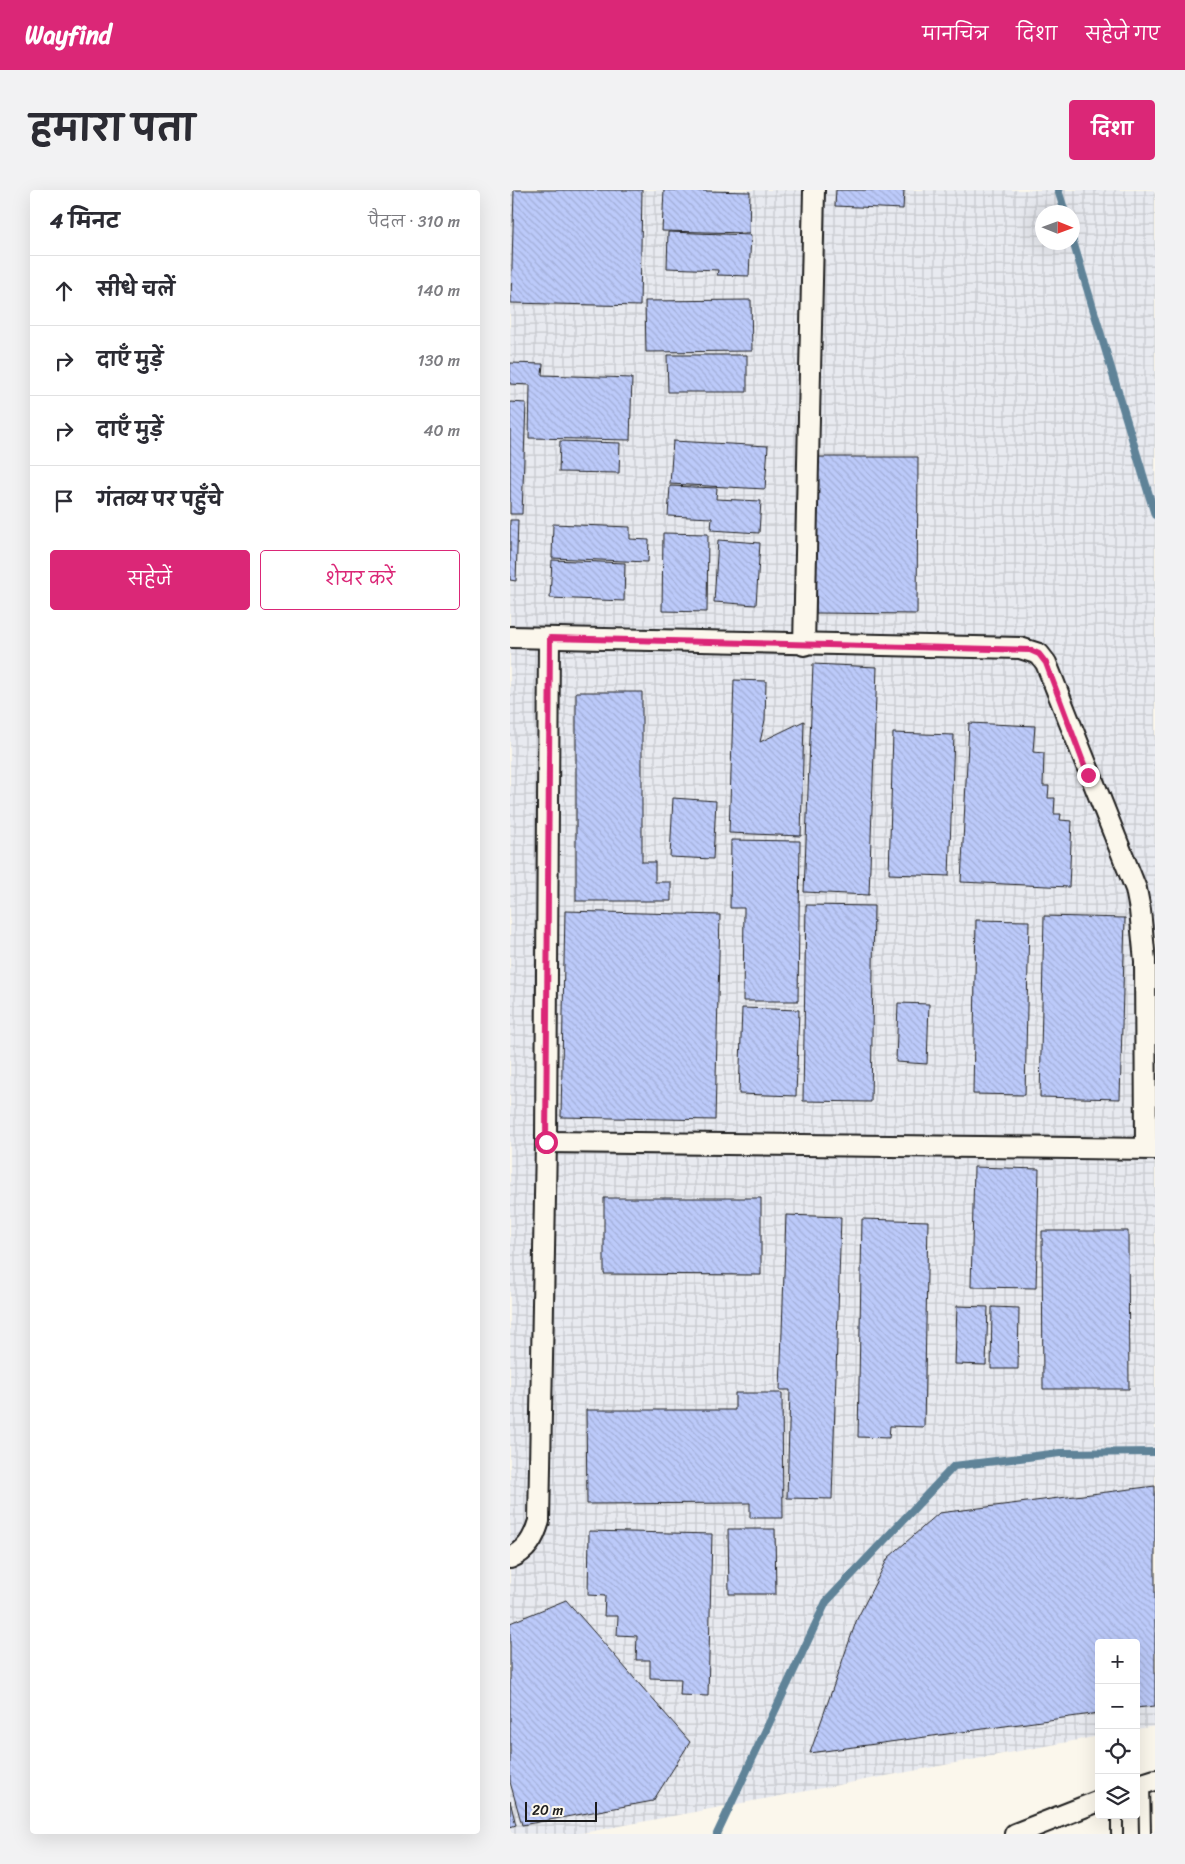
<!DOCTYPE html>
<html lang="hi">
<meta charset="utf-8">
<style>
body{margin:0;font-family:Sriracha,"Playpen Sans Deva",sans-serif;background:#f2f2f3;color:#2b2b33}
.controls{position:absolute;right:15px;bottom:15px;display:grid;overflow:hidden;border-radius:5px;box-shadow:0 5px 20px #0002}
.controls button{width:45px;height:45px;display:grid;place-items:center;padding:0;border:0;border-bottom:1px solid #e1e1e2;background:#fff;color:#2b2b33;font:25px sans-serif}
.compass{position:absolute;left:525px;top:15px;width:45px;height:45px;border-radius:50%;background:#fff;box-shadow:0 5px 20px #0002;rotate:91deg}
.scale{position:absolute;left:15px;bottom:12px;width:72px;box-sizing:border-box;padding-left:5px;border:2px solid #1c1c1c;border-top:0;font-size:14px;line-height:18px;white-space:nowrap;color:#1c1c1c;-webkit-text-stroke:4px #fbf7ec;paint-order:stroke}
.stop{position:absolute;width:15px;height:15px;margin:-11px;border:4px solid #db2777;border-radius:50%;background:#fff}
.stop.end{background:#db2777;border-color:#fff;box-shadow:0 1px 5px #0008}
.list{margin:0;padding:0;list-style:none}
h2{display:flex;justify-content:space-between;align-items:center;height:65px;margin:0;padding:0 20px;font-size:21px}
h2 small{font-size:16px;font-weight:400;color:#7c7c81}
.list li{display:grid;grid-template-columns:32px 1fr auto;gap:15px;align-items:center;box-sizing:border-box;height:70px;padding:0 20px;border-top:1px solid #e1e1e2}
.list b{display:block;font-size:19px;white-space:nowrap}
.list em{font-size:16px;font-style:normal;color:#7c7c81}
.actions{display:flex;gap:10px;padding:15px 20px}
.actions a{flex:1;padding:11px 0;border:1px solid #db2777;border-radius:5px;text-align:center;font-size:18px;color:#db2777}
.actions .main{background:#db2777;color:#fff}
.icon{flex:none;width:28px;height:28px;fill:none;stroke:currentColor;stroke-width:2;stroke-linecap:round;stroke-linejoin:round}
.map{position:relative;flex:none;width:645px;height:1644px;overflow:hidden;border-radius:5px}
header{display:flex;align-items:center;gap:30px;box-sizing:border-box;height:70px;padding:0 25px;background:#db2777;color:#fff}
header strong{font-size:24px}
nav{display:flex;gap:28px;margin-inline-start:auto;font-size:18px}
.intro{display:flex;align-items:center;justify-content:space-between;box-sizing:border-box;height:120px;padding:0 30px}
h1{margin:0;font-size:35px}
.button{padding:12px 22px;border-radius:5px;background:#db2777;color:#fff;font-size:18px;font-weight:700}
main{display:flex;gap:30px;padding:0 30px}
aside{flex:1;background:#fff;border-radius:5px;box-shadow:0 5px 20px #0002}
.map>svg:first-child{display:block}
.industrial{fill:url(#industrial-grid);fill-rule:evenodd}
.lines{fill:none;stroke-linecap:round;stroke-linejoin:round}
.stream{stroke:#5f8398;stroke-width:8}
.building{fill:url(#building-back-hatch);stroke:#1c1c1c}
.lane-casing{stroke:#1c1c1c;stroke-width:14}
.street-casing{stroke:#1c1c1c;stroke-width:24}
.lane{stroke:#fbf7ec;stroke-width:10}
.street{stroke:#fbf7ec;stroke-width:20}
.route{stroke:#db2777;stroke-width:6}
</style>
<header>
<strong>Wayfind</strong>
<nav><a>मानचित्र</a><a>दिशा</a><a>सहेजे गए</a></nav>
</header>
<div class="intro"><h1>हमारा पता</h1><a class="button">दिशा</a></div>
<main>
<aside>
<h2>4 मिनट<small>पैदल · 310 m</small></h2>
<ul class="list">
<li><svg class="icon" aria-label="ahead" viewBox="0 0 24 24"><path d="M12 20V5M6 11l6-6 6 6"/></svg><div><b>सीधे चलें</b></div><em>140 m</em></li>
<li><svg class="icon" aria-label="right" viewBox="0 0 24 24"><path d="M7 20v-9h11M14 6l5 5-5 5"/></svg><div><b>दाएँ मुड़ें</b></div><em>130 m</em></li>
<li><svg class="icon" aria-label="right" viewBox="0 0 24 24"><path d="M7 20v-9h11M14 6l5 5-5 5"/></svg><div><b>दाएँ मुड़ें</b></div><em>40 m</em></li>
<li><svg class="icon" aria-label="arrive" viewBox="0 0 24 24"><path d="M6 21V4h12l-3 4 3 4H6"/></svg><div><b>गंतव्य पर पहुँचे</b></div></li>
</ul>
<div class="actions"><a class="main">सहेजें</a><a>शेयर करें</a></div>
</aside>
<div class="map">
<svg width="645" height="1644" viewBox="0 0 645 1644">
<defs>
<pattern id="industrial-grid" width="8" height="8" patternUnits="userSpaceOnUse" patternTransform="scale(1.25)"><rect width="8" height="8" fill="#e8eaf0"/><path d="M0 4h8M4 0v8" fill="none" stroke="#c6c8cd"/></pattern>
<pattern id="building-back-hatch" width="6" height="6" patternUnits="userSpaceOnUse" patternTransform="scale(1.25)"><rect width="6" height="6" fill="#bccafa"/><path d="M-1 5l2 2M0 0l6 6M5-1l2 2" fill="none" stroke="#a1add6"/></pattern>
</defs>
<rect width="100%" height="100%" fill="#fbf7ec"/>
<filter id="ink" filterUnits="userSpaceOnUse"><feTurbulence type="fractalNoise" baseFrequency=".02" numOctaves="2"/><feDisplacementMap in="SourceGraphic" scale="10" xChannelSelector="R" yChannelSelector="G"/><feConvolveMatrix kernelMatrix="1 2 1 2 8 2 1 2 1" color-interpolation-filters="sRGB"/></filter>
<g filter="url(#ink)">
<path class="industrial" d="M0,0H645V1536L626,1539V1453H589V1546L67,1644H0ZM532,22H562V52H532Z"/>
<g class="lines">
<g class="stream">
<path d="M548,0L555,22"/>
<path d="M562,48L645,325"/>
<path d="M207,1644L316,1412L444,1276L550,1263L645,1262"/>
</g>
</g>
<g class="building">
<path d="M4,0H132L130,116L1,113Z"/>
<path d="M154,0L240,2L239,43L152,41Z"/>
<path d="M326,0H394L393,19L325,16Z"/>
<path d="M158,42L241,45L239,86L207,85L208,80L157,78Z"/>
<path d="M241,110L242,161L136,162L135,111Z"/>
<path d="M157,165H237V202H158Z"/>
<path d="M0,173L33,174L32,185L122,188L120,250L19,248L20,195L0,194Z"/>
<path d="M0,212L16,213L12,324H0Z"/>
<path d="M50,251L110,253L109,283L49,282Z"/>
<path d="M163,251L258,256L255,299L160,294Z"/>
<path d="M306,267H408L407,424L306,423Z"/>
<path d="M160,296L207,298L206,309L251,311L249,343L201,340L202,328L158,326Z"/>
<path d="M0,330H8L6,391L0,390Z"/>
<path d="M43,334L120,337V349L139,350L138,372L42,368Z"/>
<path d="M153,343L198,344L197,422L152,421Z"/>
<path d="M208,350L250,353L246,415L204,412Z"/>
<path d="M42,370L115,373L114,411L40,408Z"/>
<path d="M303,474L367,477L359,705L294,702Z"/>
<path d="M224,490L256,491L255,530L250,552L294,531L291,646L219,643Z"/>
<path d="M66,502H132V672H145V692H161V711H66Z"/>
<path d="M459,533L525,536L523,562L534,563L533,596H539L538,608H545L544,624H551L550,630L562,631L559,697L451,692Z"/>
<path d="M383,543L444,545L439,686L379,684Z"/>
<path d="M163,608L206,611L203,669L160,667Z"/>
<path d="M221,650L290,651L288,811H233L234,718H220Z"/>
<path d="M296,715L364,716L361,912L293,911Z"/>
<path d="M55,721L210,725L205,930L51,927Z"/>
<path d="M534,726L615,728L610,909L530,907Z"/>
<path d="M466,730L519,731L515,905L463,904Z"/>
<path d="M388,813L419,814L417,874L386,872Z"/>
<path d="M232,818L289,820L286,906L229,904Z"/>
<path d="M464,977L529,979L526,1098L461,1097Z"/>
<path d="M94,1008H251V1085L94,1084Z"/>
<path d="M276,1025L331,1027L322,1309L277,1308L280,1200H270Z"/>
<path d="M352,1029L418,1031L414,1237L380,1236L379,1248L348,1247Z"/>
<path d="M532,1041H618L619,1199H533Z"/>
<path d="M447,1116L478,1117L476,1175L445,1174Z"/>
<path d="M482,1117L509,1118L508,1179H481Z"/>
<path d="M225,1203H272L273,1328H240V1313L77,1314L76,1220H225Z"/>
<path d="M645,1296V1516L626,1518V1453H589V1523L300,1563L347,1429L378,1368L429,1323Z"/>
<path d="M218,1339H265L266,1404H219Z"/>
<path d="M79,1341L202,1344L198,1506L170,1505L171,1489L140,1488V1470H126L127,1446L107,1445L108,1426H94L95,1406L78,1405Z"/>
<path d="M56,1410L180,1552L143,1611L12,1635L0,1592V1433Z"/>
<path d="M0,1611L6,1635L0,1637Z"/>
</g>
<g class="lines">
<defs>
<g id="lane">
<path d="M634,1592L635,1644"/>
<path d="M607,1625V1644"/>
</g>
<g id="street">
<path d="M0,447L510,458L529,464L536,473L626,699L630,720L635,771L636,958"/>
<path d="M294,455L304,0"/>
<path d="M36,952L645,959"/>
<path d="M0,1368C17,1361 24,1348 29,1331L36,952L39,448"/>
<path d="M626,1596L645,1590"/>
<path d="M505,1644L589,1611"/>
</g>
</defs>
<use href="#lane" class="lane-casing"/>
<use href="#street" class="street-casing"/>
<use href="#lane" class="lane"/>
<use href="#street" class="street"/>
</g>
</g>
<g class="lines" filter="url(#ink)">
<path class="route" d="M36,952L40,448L520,460L529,464L536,473L578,585"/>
</g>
</svg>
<div class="controls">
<button>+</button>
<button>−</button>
<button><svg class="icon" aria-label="locate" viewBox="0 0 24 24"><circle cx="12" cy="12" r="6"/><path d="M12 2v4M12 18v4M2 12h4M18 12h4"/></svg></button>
<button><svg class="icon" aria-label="layers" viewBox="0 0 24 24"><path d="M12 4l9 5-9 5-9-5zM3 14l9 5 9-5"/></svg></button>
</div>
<svg class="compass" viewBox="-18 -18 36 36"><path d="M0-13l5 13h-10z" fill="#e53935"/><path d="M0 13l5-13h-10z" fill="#7c7c81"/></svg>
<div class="scale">20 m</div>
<div class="stop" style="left:36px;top:952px"></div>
<div class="stop end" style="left:578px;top:585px"></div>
</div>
</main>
